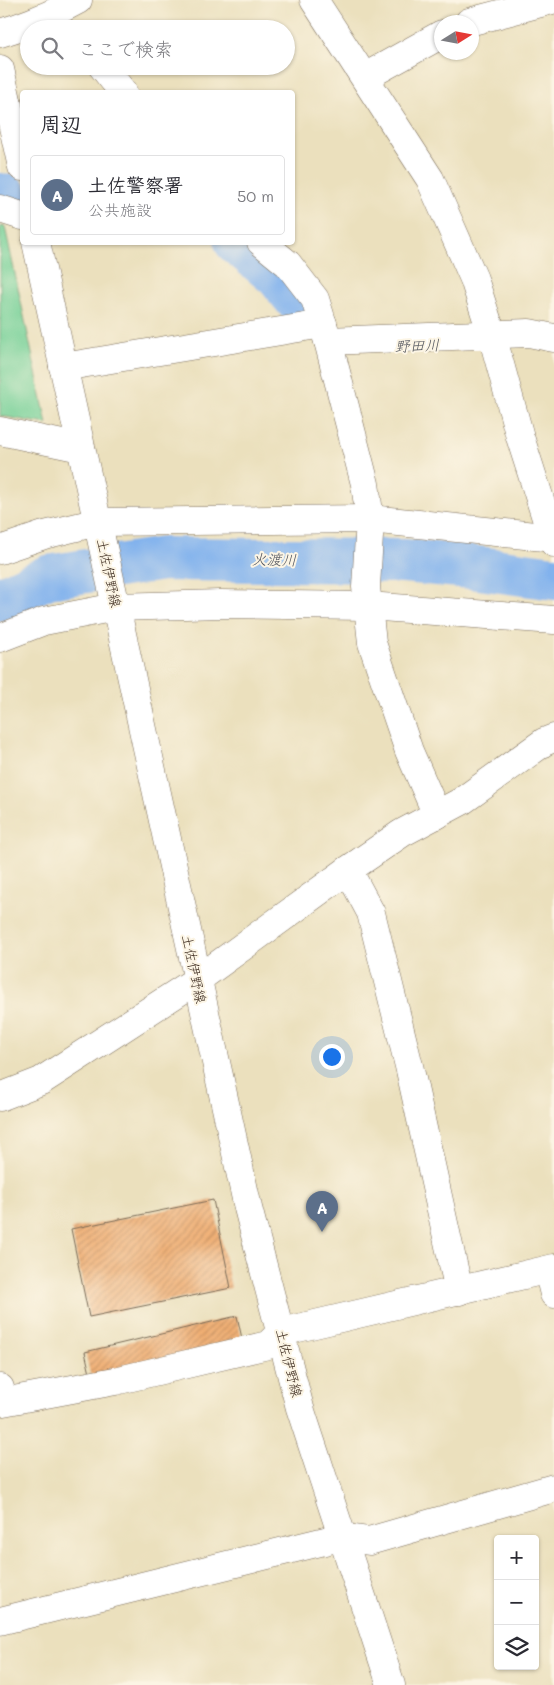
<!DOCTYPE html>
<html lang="ja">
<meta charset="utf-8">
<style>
body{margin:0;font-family:Mali,"Klee One",sans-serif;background:#f2f2f3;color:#2b2b33}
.controls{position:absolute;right:15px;bottom:15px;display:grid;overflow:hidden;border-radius:5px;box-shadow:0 1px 4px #0004}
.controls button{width:45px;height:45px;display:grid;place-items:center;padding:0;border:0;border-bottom:1px solid #e1e1e2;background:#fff;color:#2b2b33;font:25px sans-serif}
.compass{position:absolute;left:434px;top:15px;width:45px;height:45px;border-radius:50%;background:#fff;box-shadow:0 1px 4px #0004;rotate:79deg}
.you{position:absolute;left:331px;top:1056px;width:18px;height:18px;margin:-12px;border:4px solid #fff;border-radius:50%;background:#1a73e8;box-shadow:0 0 0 8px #1a73e833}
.badge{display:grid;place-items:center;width:32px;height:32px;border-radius:50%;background:#d1495b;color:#fff;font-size:16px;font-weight:700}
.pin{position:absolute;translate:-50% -41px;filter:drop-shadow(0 1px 2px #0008)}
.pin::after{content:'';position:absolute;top:26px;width:18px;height:15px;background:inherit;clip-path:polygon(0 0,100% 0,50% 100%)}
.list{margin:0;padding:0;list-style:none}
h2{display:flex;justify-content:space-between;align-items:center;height:65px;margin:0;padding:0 20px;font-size:21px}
h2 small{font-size:16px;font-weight:400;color:#7c7c81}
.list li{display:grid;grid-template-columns:32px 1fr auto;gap:15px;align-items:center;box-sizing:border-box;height:80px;margin:0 10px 10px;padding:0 10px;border:1px solid #e1e1e2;border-radius:5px}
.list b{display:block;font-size:19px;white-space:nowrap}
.list p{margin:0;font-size:16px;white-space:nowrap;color:#7c7c81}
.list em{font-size:16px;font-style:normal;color:#7c7c81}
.icon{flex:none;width:28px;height:28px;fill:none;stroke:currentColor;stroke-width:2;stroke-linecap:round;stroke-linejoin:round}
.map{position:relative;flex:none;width:554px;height:1685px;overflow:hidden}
.search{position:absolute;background:#fff;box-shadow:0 1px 4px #0004;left:20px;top:20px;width:275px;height:55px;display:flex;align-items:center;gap:12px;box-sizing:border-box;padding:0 18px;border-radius:28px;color:#7c7c81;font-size:19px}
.panel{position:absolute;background:#fff;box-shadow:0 1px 4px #0004;left:20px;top:90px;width:275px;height:155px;border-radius:5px}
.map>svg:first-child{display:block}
.green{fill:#76d097;stroke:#587d5a}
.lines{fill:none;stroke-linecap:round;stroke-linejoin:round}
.river{stroke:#82b2ed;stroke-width:44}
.building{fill:url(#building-hatch)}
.street-casing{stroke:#796a56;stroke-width:29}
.primary-casing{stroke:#796a56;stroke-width:29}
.street{stroke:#fff;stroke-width:28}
.primary{stroke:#fff;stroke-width:28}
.labels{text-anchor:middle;stroke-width:4;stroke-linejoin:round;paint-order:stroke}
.street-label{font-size:14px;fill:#3b2a1e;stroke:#fcf5e5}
.water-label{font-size:15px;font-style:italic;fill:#50535c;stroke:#fcf5e5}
</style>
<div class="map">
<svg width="554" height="1685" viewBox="0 0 554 1685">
<defs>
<pattern id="building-hatch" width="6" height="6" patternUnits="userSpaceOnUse" patternTransform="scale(1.25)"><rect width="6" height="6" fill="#efac70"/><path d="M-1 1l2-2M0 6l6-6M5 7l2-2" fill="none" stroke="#c38c5b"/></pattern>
</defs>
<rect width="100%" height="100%" fill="#fcf5e5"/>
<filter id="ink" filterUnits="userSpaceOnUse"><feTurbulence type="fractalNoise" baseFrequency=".02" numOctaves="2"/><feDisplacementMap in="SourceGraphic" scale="10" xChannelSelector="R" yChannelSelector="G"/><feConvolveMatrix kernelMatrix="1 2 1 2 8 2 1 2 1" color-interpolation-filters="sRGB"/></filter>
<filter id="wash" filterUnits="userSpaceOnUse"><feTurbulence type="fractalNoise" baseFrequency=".0096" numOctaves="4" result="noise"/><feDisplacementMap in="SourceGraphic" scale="20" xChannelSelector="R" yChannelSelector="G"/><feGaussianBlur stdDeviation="1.12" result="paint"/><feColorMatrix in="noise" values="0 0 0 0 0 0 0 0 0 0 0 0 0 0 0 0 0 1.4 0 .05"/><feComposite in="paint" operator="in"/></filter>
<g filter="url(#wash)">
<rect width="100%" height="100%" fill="#ebe0bd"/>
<path class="green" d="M0,226L5,227L47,424L0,416Z"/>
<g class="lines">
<g class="river">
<path d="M0,195L6,196"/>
<path d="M236,242L277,276L307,313"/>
<path d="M0,599L48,577L163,559L403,561L471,567L554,578"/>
</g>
</g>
<g id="blocks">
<g class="building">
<path d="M213,1200L231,1288L89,1317L71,1229Z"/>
<path d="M237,1316L243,1343L91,1378L85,1352Z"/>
</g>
</g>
</g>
<g filter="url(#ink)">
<use href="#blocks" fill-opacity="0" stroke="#796a56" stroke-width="1"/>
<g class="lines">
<defs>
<g id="street">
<path d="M314,0L430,179L474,279L492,335L520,437L554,543"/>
<path d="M469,22L552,0"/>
<path d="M0,33C28,25 53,14 78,0"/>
<path d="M102,66L123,92"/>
<path d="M365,77L442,34"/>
<path d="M0,209L22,216"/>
<path d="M261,242L288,264L315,299L328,341L365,484L370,519L366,587L372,643L409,751L437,815"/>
<path d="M328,341L529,333L554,338"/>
<path d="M63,367L323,324"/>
<path d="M0,431L81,448"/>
<path d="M0,550L44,535L98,522L370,519L554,538"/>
<path d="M0,638L44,621L116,607L220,604L368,606L554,620"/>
<path d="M348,870L371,913L410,1070L459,1291"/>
<path d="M0,1097L41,1081L197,980L348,870L402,833L462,801L544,742L554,738"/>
<path d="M548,1270L554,1294"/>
<path d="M0,1388L3,1402L115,1381L268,1345L281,1332L554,1268"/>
<path d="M0,1621L341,1537L369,1541L554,1488"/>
</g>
<g id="primary">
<path d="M0,69L22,167"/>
<path d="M36,242L248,1208L300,1408L391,1685"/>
</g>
</defs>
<use href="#street" class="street-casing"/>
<use href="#primary" class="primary-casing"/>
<use href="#street" class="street"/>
<use href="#primary" class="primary"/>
</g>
</g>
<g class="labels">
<g class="street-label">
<text transform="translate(109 573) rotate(78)" y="5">土佐伊野線</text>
<text transform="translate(194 969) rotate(78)" y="5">土佐伊野線</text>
<text transform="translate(289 1363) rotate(76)" y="5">土佐伊野線</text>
</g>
<g class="water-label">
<text transform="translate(417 346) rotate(-2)" y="5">野田川</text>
<text transform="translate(274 560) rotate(1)" y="5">火渡川</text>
</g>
</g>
</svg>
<div class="controls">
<button>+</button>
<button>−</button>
<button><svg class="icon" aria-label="layers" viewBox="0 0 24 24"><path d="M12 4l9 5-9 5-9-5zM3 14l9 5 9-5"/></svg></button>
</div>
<svg class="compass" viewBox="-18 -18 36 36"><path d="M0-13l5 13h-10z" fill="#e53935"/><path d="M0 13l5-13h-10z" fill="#7c7c81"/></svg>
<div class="you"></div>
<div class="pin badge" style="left:322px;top:1232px;background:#5c6f8a">A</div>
<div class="search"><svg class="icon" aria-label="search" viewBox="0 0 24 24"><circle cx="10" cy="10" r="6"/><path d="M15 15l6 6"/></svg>ここで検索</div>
<section class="panel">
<h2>周辺<small></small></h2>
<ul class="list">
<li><span class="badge" style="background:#5c6f8a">A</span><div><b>土佐警察署</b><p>公共施設</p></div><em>50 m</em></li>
</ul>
</section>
</div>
